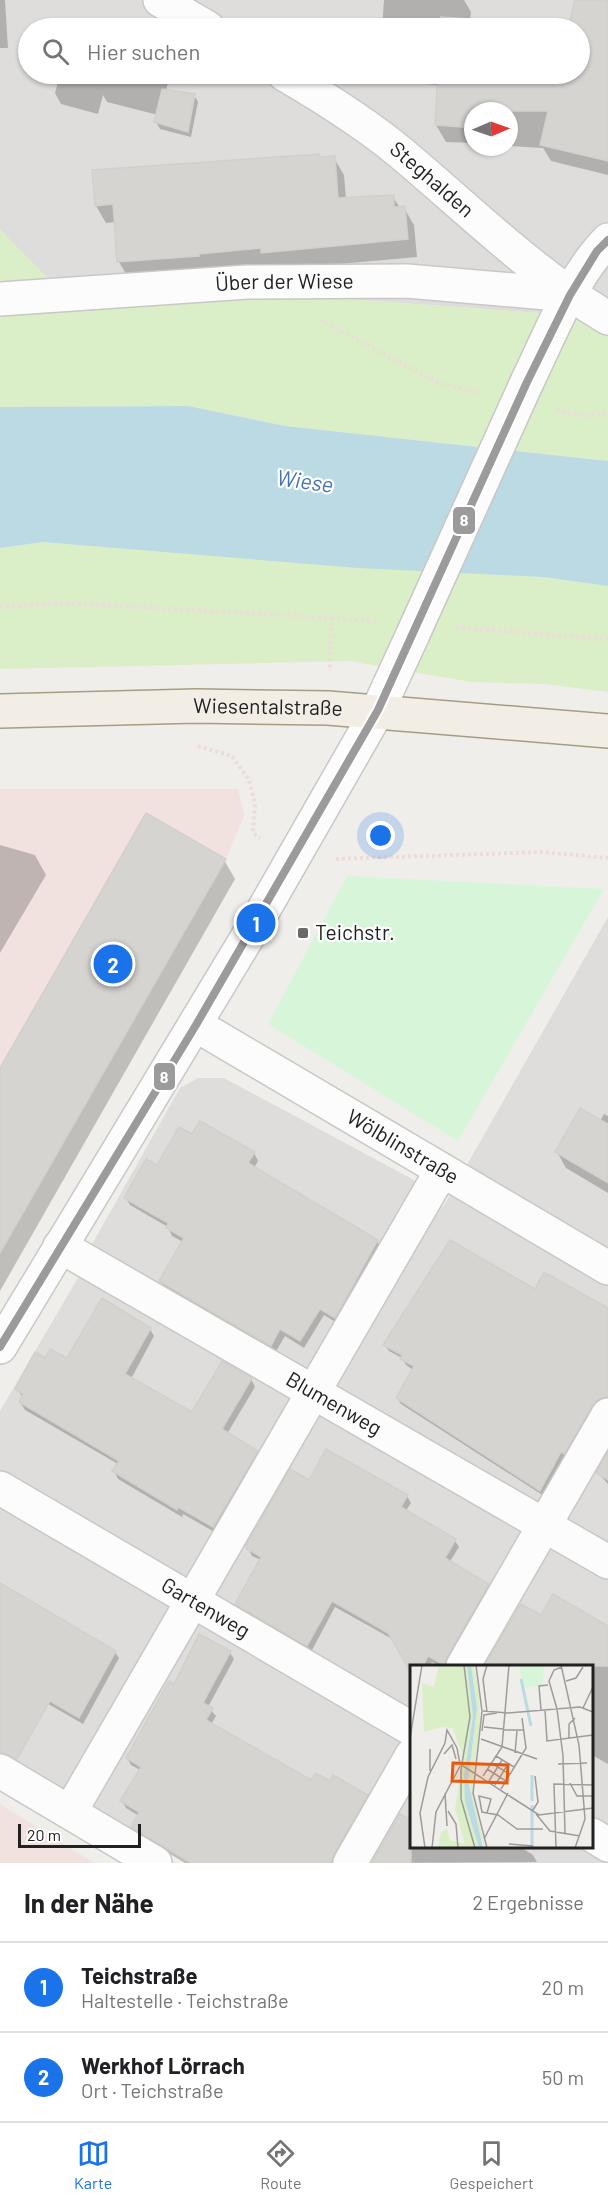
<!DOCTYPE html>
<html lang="de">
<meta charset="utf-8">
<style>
body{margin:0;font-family:Barlow,sans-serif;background:#f2f2f2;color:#202124}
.compass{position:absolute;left:464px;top:102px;width:54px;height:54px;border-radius:50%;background:#fff;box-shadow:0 2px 4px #0004;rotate:88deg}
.scale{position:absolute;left:18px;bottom:15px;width:123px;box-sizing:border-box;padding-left:6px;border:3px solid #212121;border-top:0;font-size:16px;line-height:21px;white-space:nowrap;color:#212121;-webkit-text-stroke:4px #fff;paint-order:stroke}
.you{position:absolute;left:381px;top:836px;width:21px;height:21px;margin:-15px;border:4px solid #fff;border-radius:50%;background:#1a73e8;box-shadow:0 0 0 9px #1a73e833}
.badge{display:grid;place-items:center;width:39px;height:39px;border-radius:50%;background:#1a73e8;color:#fff;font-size:20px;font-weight:700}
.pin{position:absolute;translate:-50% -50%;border:3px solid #fff;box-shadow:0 2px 6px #0006}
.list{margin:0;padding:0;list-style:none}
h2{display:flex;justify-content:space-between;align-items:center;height:78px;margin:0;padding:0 24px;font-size:26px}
h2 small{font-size:20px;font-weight:400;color:#757577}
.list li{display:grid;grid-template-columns:39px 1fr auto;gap:18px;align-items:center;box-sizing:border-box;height:90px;padding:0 24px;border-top:2px solid #e0e0e0}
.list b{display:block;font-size:22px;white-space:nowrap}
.list p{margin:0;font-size:20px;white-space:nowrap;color:#757577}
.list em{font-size:20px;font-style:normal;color:#757577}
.icon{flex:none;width:33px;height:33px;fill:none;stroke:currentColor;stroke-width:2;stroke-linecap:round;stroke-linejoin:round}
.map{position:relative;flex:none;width:608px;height:1863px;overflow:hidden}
.search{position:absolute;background:#fff;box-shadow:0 2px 4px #0004;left:18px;right:18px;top:18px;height:66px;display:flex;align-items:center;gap:15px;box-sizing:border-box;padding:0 21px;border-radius:33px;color:#757577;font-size:22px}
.sheet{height:258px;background:#fff}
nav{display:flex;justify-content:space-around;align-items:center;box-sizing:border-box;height:84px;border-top:2px solid #e0e0e0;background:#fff;font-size:16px;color:#757577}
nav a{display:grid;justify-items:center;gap:3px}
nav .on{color:#1a73e8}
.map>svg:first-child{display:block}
.residential{fill:#dedddb;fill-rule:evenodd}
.commercial{fill:#f1e2df}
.grass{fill:#daeec7}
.park{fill:#d7f6d9}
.water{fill:#bbdae4}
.shadow{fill:#0003}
.building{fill:#d6d4d1;stroke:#d3cfcb;stroke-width:1.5}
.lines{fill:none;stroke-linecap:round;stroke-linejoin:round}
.minor-casing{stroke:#c8c8c6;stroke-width:36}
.major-casing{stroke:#a69d85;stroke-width:36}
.path{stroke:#ecddda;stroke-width:4;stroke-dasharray:3 3;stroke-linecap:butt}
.minor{stroke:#fdfcfc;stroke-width:33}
.major{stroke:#f2eee6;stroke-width:33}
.minor-bridge-casing{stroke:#c8c8c6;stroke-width:36;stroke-linecap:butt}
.minor-bridge{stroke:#fdfcfc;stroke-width:33}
.bus-1-casing{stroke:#fff;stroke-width:12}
.bus-1{stroke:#9b9b9b;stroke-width:8}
.poi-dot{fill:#696967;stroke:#fff;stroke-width:2}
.labels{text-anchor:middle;stroke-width:4.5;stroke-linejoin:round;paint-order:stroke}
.street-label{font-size:21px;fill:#212121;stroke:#fff}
.poi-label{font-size:21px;fill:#212121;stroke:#fff;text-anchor:start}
.water-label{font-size:22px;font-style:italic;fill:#4374b0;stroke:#fff}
.inset-river{fill:none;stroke:#bbdae4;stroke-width:3}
.inset-road{fill:none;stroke:#9d9c9a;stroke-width:1.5}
.view{fill:#e8590c;fill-opacity:0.15;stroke:#e8590c;stroke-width:3}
.inset-edge{fill:none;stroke:#212121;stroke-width:3}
.line-badge{stroke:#fff;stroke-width:2}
.badge-label{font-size:16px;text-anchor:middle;font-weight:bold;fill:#fff}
</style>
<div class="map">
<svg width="608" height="1863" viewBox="0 0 608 1863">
<rect width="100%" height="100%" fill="#efeeea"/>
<g class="residential">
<path d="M0,0H608V318L46,277L0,230ZM28,28H580V74H28ZM473,111H509V147H473Z"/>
<path d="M608,917V1863H190L0,1753V1411L79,1276L91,1246L180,1088L198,1078H224L412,1179L443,1207ZM412,1666H592V1846H412Z"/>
</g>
<g class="commercial">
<path d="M0,789H238L244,815L226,859L0,1253Z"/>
<path d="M0,1804L94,1863H0Z"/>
</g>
<g class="grass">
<path d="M0,230L47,277L608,318V461L285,426L188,406L0,407Z"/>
<path d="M43,542L543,577L608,586V692L545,684L472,682L349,661L0,669V548Z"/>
</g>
<path class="park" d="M347,876L604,889L458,1141L268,1024Z"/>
<path class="water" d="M188,406L285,426L608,461V586L543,577L358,568L43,542L0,548V407Z"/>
<g class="shadow">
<path d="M0,0H5L8,48H0Z"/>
<path d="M384,0H464L471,12L470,21L494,23L498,28H382Z"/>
<path d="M577,0L608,4V175L551,161L543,148L509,146V111H473V143L446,142L436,125L439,85L390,82L385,74H580V28H570Z"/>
<path d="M60,74H170L166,91L194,95L198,102L191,137L160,129L156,122L158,115L107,102L103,95L98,114L61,104L55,93Z"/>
<path d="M319,158H334L344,175L346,199L393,197L400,208H404L414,225L417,257L273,270L270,265L129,279L119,262L116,222L106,223L96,206Z"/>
<path d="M0,845L35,855L46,875L0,953Z"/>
<path d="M224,860L235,879L0,1291V1071Z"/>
<path d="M604,1114L608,1116V1193L566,1168L557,1152L600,1121Z"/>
<path d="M193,1136L254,1153L258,1161L254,1168L377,1241L381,1248L339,1324L324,1315L304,1348L285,1336L275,1353L165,1289L161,1281L183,1242L172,1236L168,1227L130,1205L126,1198Z"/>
<path d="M535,1291L608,1311V1404L544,1496L401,1404L397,1398L413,1370L406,1365L402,1358L389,1351L385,1345Z"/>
<path d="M150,1329L154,1336L131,1379L192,1414L251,1379L255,1387L227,1434L257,1452L261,1459L218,1534L183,1514L182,1517L118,1479L114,1471L118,1464L25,1410L20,1402L23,1398L17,1389L46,1360H68Z"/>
<path d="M608,1455V1484L598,1473Z"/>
<path d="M309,1482L407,1496L411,1503L405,1512L455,1541L459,1547L449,1563L487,1585L491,1592L449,1666H440L432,1662L430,1666H412V1670L394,1640L335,1607L311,1652L240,1610L237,1604L261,1560L252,1556L248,1548Z"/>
<path d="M0,1586L115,1652L119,1658L83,1724L0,1676Z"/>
<path d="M521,1606L542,1617L608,1628V1764L592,1755V1666H486Z"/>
<path d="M230,1653L234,1659L208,1707L216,1716L211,1725L312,1782L330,1783L367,1796L371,1803L336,1863H185L137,1834L133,1827L139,1816L126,1808L122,1801L140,1770L131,1765L127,1758L174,1686Z"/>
<path d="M401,1815L412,1822V1846H519L533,1855L537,1862L373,1863Z"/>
</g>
<g class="building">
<path d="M575,0H608V161L540,145L548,111H473V128L435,125L438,74H579V28H568Z"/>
<path d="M441,17L495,21V28H441Z"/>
<path d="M162,89L195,94L188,132L154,122Z"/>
<path d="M319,154V157L335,156L338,198L394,195V207L405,206L408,239L261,253V248L199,254V256L117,262L113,204L95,206L92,170Z"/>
<path d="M146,813L226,859L0,1253V1068Z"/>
<path d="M580,1108L608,1124V1183L555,1152Z"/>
<path d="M200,1121L255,1152L248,1163L378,1240L335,1318L320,1309L300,1341L280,1329L271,1346L159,1281L184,1238L166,1228L168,1223L124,1198L146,1159L157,1165L179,1127L192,1134Z"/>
<path d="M450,1240L535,1289L544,1272L608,1308V1396L598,1399L592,1406L564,1454L561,1452L540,1491L396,1398L414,1366L400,1359L402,1355L383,1345Z"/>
<path d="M102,1298L151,1328L125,1374L192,1412L222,1361L252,1378L222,1429L258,1451L213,1527L178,1507L177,1510L112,1471L119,1461L19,1402L23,1394L15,1389L35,1352L45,1358L50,1349L67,1358Z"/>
<path d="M326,1449L408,1495L401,1507L456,1539L445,1558L489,1584L447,1657L444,1665L428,1656L423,1666H411V1673L388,1633L332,1601L307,1646L235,1604L261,1557L247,1549L246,1546L290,1469L309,1480Z"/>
<path d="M608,1452V1480L596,1473Z"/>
<path d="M0,1583L116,1651L79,1718L50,1701L17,1759L0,1752Z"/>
<path d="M553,1594L608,1626V1666H484L521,1604L541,1615Z"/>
<path d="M199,1634L231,1651L203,1703L213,1708L206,1720L311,1780L316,1773L330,1781L333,1775L368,1795L334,1854L331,1863H191L131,1827L139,1812L120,1801L141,1767L126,1758L169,1681L174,1684Z"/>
<path d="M400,1814L411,1820V1863H372Z"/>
</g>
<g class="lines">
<defs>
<g id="minor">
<path d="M160,0L208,28"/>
<path id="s1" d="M284,74C325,98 365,123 401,153C468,209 532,273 608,318"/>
<path id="s2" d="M0,299L247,282L407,281L570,295"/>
<path d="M527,382C550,335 571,278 608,240"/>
<path id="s3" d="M196,1025L608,1268"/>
<path id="s4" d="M60,1246L608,1562"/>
<path d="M0,1347L256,923L378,710L413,634"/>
<path id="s5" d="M0,1488L412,1729"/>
<path d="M463,1666L608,1415"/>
<path d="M0,1771L155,1863"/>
<path d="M70,1812L442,1170"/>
<path d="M592,1835L608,1845"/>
<path d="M350,1863L412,1755"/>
</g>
<g id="major">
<path id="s6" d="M0,711L196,706L328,708L608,731"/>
</g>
</defs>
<use href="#minor" class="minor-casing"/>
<use href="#major" class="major-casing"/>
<g class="path">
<path d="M319,320L441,384L481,393"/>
<path d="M556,410L586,416L608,413"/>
<path d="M0,607L64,603L331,618L330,671"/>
<path d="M331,618L377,622"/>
<path d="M456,628L608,639"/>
<path d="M198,746L232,756L249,780L255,803L253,833L260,838"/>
<path d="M336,859L543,852L608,858"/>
</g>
<use href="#minor" class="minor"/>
<use href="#major" class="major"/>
<defs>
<path id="minor-bridge" d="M413,634L527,382"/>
</defs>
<use href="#minor-bridge" class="minor-bridge-casing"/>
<use href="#minor-bridge" class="minor-bridge"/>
<defs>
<path id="bus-1" d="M0,1347L196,1025L378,710L527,382L570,295L597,251L608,240"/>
</defs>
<use href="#bus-1" class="bus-1-casing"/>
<use href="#bus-1" class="bus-1"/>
</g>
<rect class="poi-dot" x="297" y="927" width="12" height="12" rx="3"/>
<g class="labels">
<g class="street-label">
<text dy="7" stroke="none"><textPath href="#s1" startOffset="182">Steghalden</textPath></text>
<text dy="7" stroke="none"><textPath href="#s2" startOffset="285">Über der Wiese</textPath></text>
<text dy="7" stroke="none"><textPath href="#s6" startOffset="268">Wiesentalstraße</textPath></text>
<text dy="7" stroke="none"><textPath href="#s3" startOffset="240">Wölblinstraße</textPath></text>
<text dy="7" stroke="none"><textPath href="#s4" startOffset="316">Blumenweg</textPath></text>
<text dy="7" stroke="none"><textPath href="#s5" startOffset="238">Gartenweg</textPath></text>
</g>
<g class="poi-label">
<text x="315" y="940">Teichstr.</text>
</g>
<g class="water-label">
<text transform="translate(305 481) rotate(8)" y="8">Wiese</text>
</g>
</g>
<g transform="translate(410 1665)">
<rect width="183" height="183" fill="#efeeea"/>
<path d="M29,0H57L63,51L54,117L69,183H28L31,167L37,164L40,175L55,179L45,144L53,93L43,63L33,62L14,67L12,18L24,22ZM61,0H64L69,29L70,55L62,126L75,183L65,158L58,116L67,43Z" fill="#daeec7"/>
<path d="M109,0H134L132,20L113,23Z" fill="#d7f6d9"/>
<path d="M57,0H61L67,43L58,116L73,183H69L55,136L54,111L63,51Z" fill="#bbdae4"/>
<path class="inset-river" d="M111,14L121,61M122,136V110M122,140V183"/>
<path class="inset-road" d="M54,0L60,52L51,104V134L65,183M66,0L72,46L63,128L77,183M151,0L169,80L175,154L165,183M152,2L144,5L139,16L147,44L153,91L155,168M156,16L166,13L173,2M173,43L183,22M131,45L129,21L138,20M135,45L137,76L183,70M73,46L98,48L170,42L183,47M77,47L73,14L77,0M74,62L93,64M93,65H114M72,66L74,50L87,48M0,73L12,0M159,73V59L165,53M71,74L127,94M20,84V106M105,88L107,66M34,89L42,80L46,94M86,91L104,102M81,98L100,109M148,99L177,98M77,104L96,116M73,111L92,82L99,0M79,116L92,95M160,118L167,131H183M85,120L98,99M91,124L116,83L112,53M35,128L37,161M123,145L128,137L125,111M38,146L46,159L48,183M77,148L81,134L69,131L72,147L88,150L107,164H133M126,149L140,166L170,171M74,174L98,128M99,179L123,181M15,183L10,148L18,112L35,78L37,65L47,83L50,99L129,150L183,143M22,183L26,147L50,101M146,183L144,119L183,120"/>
<path class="view" d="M43,98L98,100L97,118L42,116Z"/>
<rect width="183" height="183" class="inset-edge"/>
</g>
<g class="line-badge">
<rect x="452" y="506" width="24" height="29" rx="6" fill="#9b9b9b"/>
<rect x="153" y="1062" width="23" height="29" rx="6" fill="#9b9b9b"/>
</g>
<g class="badge-label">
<text x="464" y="526">8</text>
<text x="164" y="1083">8</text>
</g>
</svg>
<svg class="compass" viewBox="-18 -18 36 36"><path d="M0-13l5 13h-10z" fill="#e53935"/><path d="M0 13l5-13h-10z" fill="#757577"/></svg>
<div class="scale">20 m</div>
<div class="you"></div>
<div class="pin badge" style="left:256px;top:923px">1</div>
<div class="pin badge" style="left:113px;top:964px">2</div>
<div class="search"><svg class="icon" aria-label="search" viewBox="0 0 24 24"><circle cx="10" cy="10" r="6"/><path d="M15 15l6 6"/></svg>Hier suchen</div>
</div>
<section class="sheet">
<h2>In der Nähe<small>2 Ergebnisse</small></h2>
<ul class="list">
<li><span class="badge">1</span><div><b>Teichstraße</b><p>Haltestelle · Teichstraße</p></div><em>20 m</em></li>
<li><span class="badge">2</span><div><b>Werkhof Lörrach</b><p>Ort · Teichstraße</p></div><em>50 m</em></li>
</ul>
</section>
<nav>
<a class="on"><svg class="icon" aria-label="map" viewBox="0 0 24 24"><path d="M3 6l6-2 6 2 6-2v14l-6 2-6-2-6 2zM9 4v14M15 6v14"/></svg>Karte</a>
<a><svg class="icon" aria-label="directions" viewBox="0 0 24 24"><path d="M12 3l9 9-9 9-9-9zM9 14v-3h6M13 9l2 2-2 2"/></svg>Route</a>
<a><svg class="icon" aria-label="saved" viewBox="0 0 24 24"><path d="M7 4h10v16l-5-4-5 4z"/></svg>Gespeichert</a>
</nav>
